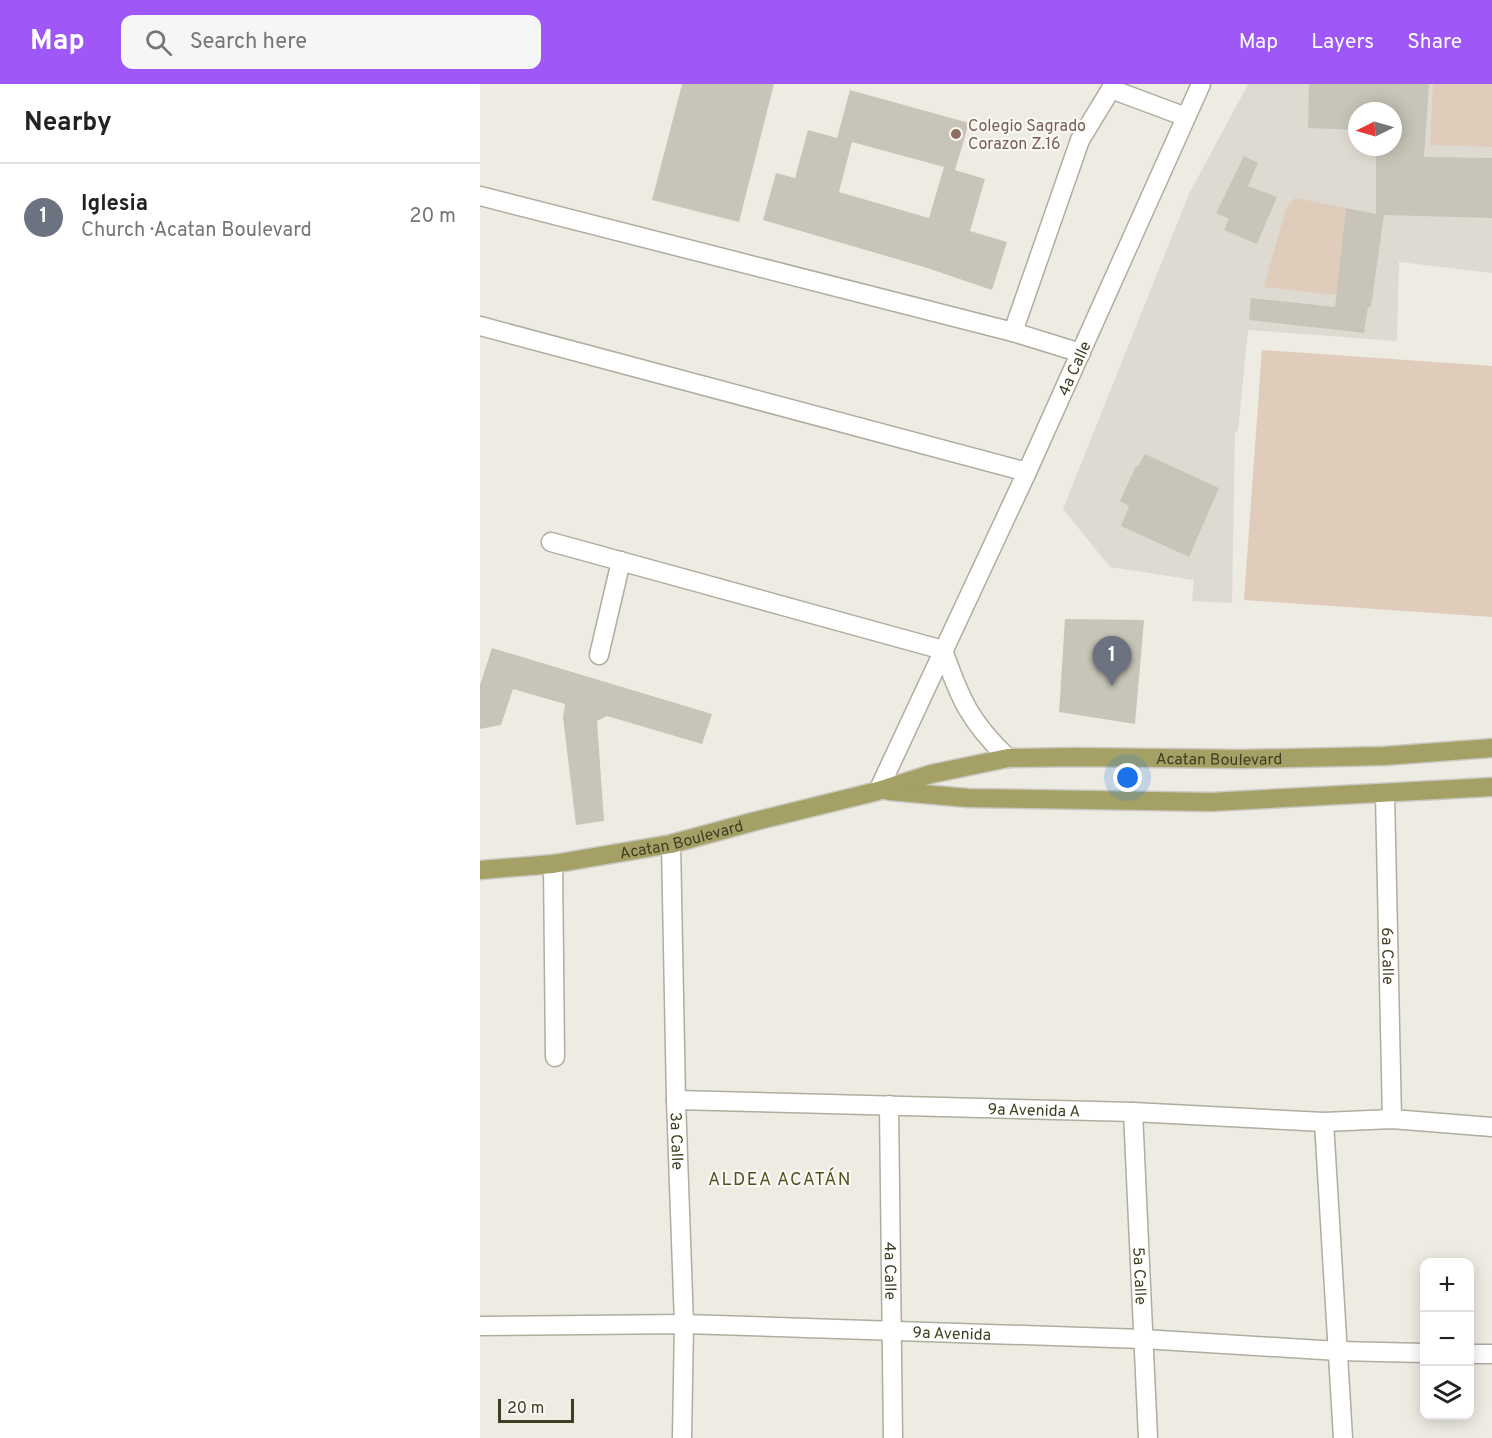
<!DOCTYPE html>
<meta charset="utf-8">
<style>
body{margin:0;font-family:Overpass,sans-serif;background:#f6f6f6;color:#222}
.controls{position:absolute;right:18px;bottom:18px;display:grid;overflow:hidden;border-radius:12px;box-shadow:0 3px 15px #0003}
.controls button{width:54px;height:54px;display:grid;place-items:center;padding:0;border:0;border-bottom:2px solid #e0e0e0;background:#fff;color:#222;font:30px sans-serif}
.compass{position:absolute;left:868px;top:18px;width:54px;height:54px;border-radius:50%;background:#fff;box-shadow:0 3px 15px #0003;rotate:265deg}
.scale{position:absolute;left:18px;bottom:15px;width:76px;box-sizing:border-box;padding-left:6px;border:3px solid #403e22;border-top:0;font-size:16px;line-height:21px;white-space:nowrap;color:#403e22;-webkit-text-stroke:4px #faf8f4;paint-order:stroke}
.you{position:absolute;left:648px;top:694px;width:21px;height:21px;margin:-15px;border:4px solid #fff;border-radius:50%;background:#1a73e8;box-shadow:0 0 0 9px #1a73e833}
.badge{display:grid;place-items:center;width:39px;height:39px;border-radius:50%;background:#9f58f7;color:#fff;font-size:20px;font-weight:700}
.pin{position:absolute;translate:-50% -50px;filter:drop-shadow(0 2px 3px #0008)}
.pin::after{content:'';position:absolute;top:32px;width:21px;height:18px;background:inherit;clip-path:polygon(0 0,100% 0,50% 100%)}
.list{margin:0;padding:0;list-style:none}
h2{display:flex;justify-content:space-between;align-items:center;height:78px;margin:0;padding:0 24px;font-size:26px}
h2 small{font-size:20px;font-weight:400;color:#767676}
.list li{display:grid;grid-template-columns:39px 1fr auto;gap:18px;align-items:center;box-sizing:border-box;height:108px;padding:0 24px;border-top:2px solid #e0e0e0}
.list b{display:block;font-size:22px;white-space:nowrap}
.list p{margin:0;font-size:20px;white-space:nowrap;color:#767676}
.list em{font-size:20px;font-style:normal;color:#767676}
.icon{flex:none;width:33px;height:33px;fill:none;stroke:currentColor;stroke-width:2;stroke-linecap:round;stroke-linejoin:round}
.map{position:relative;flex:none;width:1012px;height:1354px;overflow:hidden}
header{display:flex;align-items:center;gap:36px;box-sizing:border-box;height:84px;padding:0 30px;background:#9f58f7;color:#fff}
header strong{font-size:28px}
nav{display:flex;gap:33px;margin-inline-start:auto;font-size:21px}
.search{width:420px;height:54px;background:#f6f6f6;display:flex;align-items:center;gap:15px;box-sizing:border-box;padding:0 21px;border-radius:12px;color:#767676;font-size:22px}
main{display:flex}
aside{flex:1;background:#fff}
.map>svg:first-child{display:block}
.built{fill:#dedad1;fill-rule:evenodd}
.green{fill:#dfccbb}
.building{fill:#c8c5b8;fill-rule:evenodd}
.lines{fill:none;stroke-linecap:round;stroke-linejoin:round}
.minor-casing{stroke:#afad9e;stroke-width:21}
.major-casing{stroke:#cac9c1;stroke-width:21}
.minor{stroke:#fff;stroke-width:18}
.major{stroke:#a5a166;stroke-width:18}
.education-dot{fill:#8d6e63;stroke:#faf8f4;stroke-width:2}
.labels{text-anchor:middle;stroke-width:4.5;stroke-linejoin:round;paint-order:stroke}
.education-label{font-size:16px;fill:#785e54;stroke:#faf8f4;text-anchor:start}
.street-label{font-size:16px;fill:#403e22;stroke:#faf8f4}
.neighbourhood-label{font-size:18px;letter-spacing:1.5px;fill:#53511d;stroke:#faf8f4}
</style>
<header>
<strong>Map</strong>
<div class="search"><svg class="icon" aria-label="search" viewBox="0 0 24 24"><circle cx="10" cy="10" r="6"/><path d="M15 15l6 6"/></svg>Search here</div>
<nav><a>Map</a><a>Layers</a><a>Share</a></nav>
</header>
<main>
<aside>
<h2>Nearby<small></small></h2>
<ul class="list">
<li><span class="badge" style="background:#6b7280">1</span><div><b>Iglesia</b><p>Church · Acatan Boulevard</p></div><em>20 m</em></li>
</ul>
</aside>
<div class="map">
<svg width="1012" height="1354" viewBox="0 0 1012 1354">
<rect width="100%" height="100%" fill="#eeebe3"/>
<path class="built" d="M768,0H1012V189L919,178L917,257L768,246L758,347L755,348L752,519L712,517L714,496L630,483L583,425L709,110ZM877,27H913V63H877Z"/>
<g class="green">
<path d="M953,0H1012V63L950,61Z"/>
<path d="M815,114L866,124L857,211L784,203L806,124Z"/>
<path d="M782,266L1012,282V533L764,516Z"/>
</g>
<g class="building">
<path d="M202,0H294L259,138L172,116Z"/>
<path d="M829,0H949L944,73L1012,74V134L904,131L891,223H888L884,249L769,236L771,214L855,223L866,124L896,130V63H913V27H877V46L828,44Z"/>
<path d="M370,6L489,39L475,86L505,95L490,147L527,158L512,206L444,183L283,136L296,89L315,94L328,46L357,54ZM372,58L464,83L449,134L359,108Z"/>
<path d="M764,72L778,79L768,102L797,113L777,160L744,146L749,135L736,129Z"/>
<path d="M665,370L739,404L709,473L641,442L649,422L640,417L656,382H658Z"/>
<path d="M585,535L664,536L655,640L579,628Z"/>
<path d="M12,564L232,630L222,660L127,632L117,637L124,737L96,741L83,633L85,620L33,605L21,641L0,645V601Z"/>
</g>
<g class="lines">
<defs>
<g id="minor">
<path d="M631,5L706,33"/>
<path d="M0,112L533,248L601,269"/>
<path d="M0,242L547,388"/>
<path d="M533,248L600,56L634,0"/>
<path d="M71,458L463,566"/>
<path d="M463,566C480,615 490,638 528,674"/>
<path d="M119,571L141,477"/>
<path id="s1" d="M398,707L547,388L721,0"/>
<path id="s2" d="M905,710L912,1035"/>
<path id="s3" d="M191,760L196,1016L204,1240L202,1354"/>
<path d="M73,780L75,973"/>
<path id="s4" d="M196,1016L653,1028L844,1038L912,1035L1012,1043"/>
<path id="s5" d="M409,1021L413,1354"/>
<path id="s6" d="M653,1028L668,1354"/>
<path d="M844,1038L863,1354"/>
<path id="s7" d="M0,1242L204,1240L663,1255L858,1267L944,1269"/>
<path d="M990,1270H1012"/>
</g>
<g id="major">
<path d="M409,707L488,714L731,718L1012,703"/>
<path id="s8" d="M0,786L73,780L191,760L272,738L398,707L451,690L528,674L595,673L762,675L904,672L1012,664"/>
</g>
</defs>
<use href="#minor" class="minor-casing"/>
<use href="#major" class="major-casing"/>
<use href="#minor" class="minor"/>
<use href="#major" class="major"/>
</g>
<circle class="education-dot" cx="476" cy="50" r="6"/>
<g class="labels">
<g class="education-label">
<text x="488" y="47">Colegio Sagrado<tspan x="488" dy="18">Corazon Z.16</tspan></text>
</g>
<g class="street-label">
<text dy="6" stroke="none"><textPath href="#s1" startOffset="466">4a Calle</textPath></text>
<text dy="6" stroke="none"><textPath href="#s8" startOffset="752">Acatan Boulevard</textPath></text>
<text dy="6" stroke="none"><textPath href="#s8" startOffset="204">Acatan Boulevard</textPath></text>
<text dy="6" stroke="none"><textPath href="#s2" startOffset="162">6a Calle</textPath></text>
<text dy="6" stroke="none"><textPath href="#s4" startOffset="358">9a Avenida A</textPath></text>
<text dy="6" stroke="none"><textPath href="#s3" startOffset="297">3a Calle</textPath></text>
<text dy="6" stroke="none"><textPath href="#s5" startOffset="166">4a Calle</textPath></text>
<text dy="6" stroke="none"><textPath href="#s6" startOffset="164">5a Calle</textPath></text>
<text dy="6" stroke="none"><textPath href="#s7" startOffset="472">9a Avenida</textPath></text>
</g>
<g class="neighbourhood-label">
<text x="300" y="1101">ALDEA ACATÁN</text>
</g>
</g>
</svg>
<div class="controls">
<button>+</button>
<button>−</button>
<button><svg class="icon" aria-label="layers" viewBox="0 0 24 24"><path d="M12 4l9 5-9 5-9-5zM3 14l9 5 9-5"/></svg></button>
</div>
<svg class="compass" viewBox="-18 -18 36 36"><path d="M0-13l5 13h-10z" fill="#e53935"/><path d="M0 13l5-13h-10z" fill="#767676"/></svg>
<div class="scale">20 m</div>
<div class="you"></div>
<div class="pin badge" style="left:632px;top:602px;background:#6b7280">1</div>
</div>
</main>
